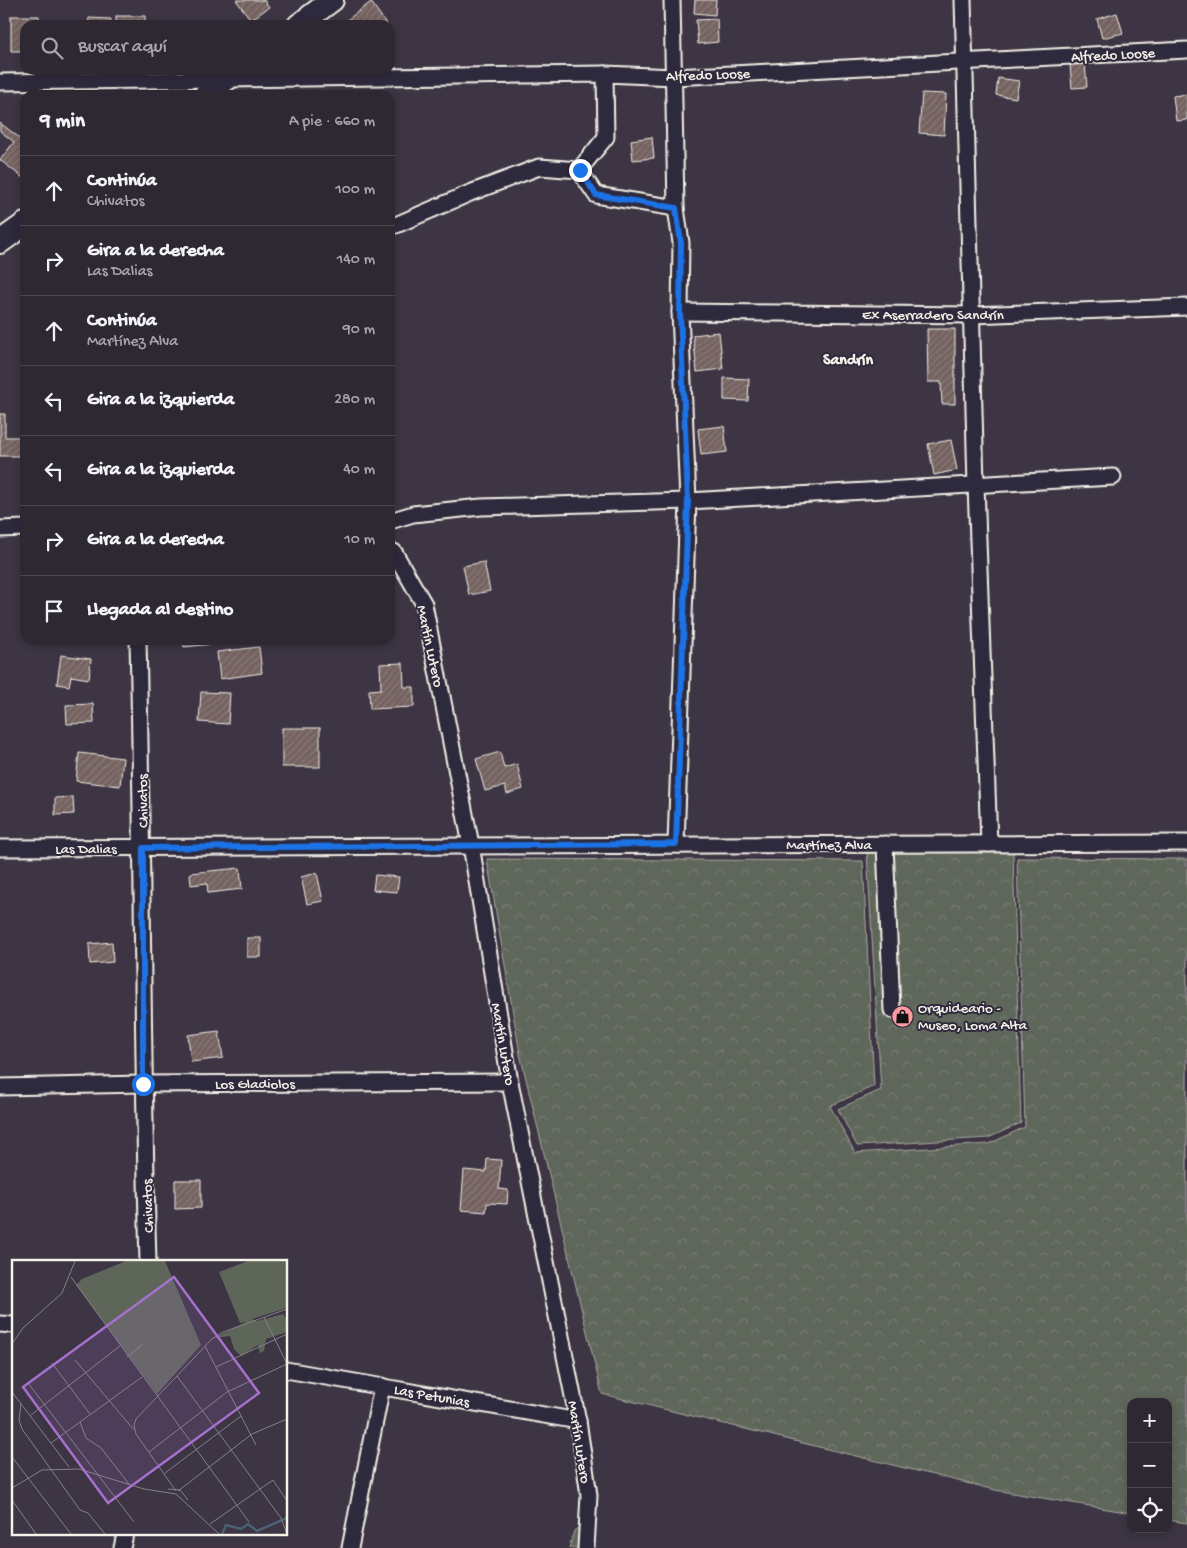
<!DOCTYPE html>
<html lang="es">
<meta charset="utf-8">
<style>
body{margin:0;font-family:"Gochi Hand",sans-serif;background:#36303b;color:#f1f3f6}
.controls{position:absolute;right:15px;bottom:15px;display:grid;overflow:hidden;border-radius:10px;box-shadow:0 2px 8px #0003}
.controls button{width:45px;height:45px;display:grid;place-items:center;padding:0;border:0;border-bottom:1px solid #49444e;background:#2e2833;color:#f1f3f6;font:25px sans-serif}
.stop{position:absolute;width:15px;height:15px;margin:-11px;border:4px solid #1a73e8;border-radius:50%;background:#fff}
.stop.end{background:#1a73e8;border-color:#fff;box-shadow:0 1px 5px #0008}
.list{margin:0;padding:0;list-style:none}
h2{display:flex;justify-content:space-between;align-items:center;height:65px;margin:0;padding:0 20px;font-size:21px}
h2 small{font-size:16px;font-weight:400;color:#a7a6ac}
.list li{display:grid;grid-template-columns:32px 1fr auto;gap:15px;align-items:center;box-sizing:border-box;height:70px;padding:0 20px;border-top:1px solid #49444e}
.list b{display:block;font-size:19px;white-space:nowrap}
.list p{margin:0;font-size:16px;white-space:nowrap;color:#a7a6ac}
.list em{font-size:16px;font-style:normal;color:#a7a6ac}
.icon{flex:none;width:28px;height:28px;fill:none;stroke:currentColor;stroke-width:2;stroke-linecap:round;stroke-linejoin:round}
.map{position:relative;flex:none;width:1187px;height:1548px;overflow:hidden}
.search{position:absolute;background:#2e2833;box-shadow:0 2px 8px #0003;left:20px;top:20px;width:375px;height:55px;display:flex;align-items:center;gap:12px;box-sizing:border-box;padding:0 18px;border-radius:15px;color:#a7a6ac;font-size:19px}
.panel{position:absolute;background:#2e2833;box-shadow:0 2px 8px #0003;left:20px;top:90px;width:375px;height:555px;border-radius:15px}
.map>svg:first-child{display:block}
.forest{fill:url(#forest-crowns);stroke:#a9aca1}
.building{fill:url(#building-hatch);stroke:#f4f1e8}
.lines{fill:none;stroke-linecap:round;stroke-linejoin:round}
.street-casing{stroke:#f4f1e8;stroke-width:19}
.secondary-casing{stroke:#f4f1e8;stroke-width:26}
.street{stroke:#2f2a3d;stroke-width:15}
.secondary{stroke:#2f2a3d;stroke-width:22}
.route{stroke:#1a73e8;stroke-width:6}
.labels{text-anchor:middle;stroke-width:4;stroke-linejoin:round;paint-order:stroke}
.street-label{font-size:15px;fill:#f4f1e8;stroke:#2f2a3d}
.poi-label{font-size:15px;fill:#f4f1e8;stroke:#2f2a3d;text-anchor:start}
.neighbourhood-label{font-size:16px;font-weight:bold;fill:#f4f1e8;stroke:#2f2a3d}
.inset-river{fill:none;stroke:#4a6175;stroke-width:2.5}
.inset-road{fill:none;stroke:#868086;stroke-width:1}
.view{fill:#a571cd;fill-opacity:0.15;stroke:#a571cd;stroke-width:2.5}
.inset-edge{fill:none;stroke:#f4f1e8;stroke-width:2.5}
</style>
<div class="map">
<svg width="1187" height="1548" viewBox="0 0 1187 1548">
<defs>
<pattern id="forest-crowns" width="20" height="18" patternUnits="userSpaceOnUse" patternTransform="scale(1.25)"><rect width="20" height="18" fill="#5e665a"/><path d="M2 6a3 3 0 1 1 6 0M12 15a3 3 0 1 1 6 0" fill="none" stroke="#767c72"/></pattern>
<pattern id="building-hatch" width="6" height="6" patternUnits="userSpaceOnUse" patternTransform="scale(1.25)"><rect width="6" height="6" fill="#746260"/><path d="M-1 1l2-2M0 6l6-6M5 7l2-2" fill="none" stroke="#887977"/></pattern>
</defs>
<rect width="100%" height="100%" fill="#3d3544"/>
<filter id="ink" filterUnits="userSpaceOnUse"><feTurbulence type="fractalNoise" baseFrequency=".02" numOctaves="2"/><feDisplacementMap in="SourceGraphic" scale="10" xChannelSelector="R" yChannelSelector="G"/><feConvolveMatrix kernelMatrix="1 2 1 2 8 2 1 2 1" color-interpolation-filters="sRGB"/></filter>
<g filter="url(#ink)">
<g class="forest">
<path d="M891,850L1013,851L1021,1123L988,1138L857,1146L838,1109L881,1090L867,853Z"/>
<path d="M1017,858L1187,859V1523L1168,1520V1402H1131V1513L995,1490L602,1394L520,1054L487,859L863,861L874,1086L830,1106L855,1153L989,1144L1025,1127Z"/>
<path d="M590,1518L585,1548H569L574,1531Z"/>
</g>
<g class="building">
<path d="M236,0H264L269,7L251,20Z"/>
<path d="M695,0H716L715,15L694,13Z"/>
<path d="M371,2L387,25H351L347,20Z"/>
<path d="M1117,13L1123,33L1102,38L1097,19Z"/>
<path d="M11,16H39V25H25V51H11Z"/>
<rect x="116" y="16" width="29" height="9"/>
<path d="M89,18L111,19L110,25H88Z"/>
<path d="M717,19L718,42L698,44L696,20Z"/>
<path d="M1085,63L1087,87L1072,88L1070,65Z"/>
<path d="M998,78L1019,81L1016,98L996,95Z"/>
<path d="M922,93L946,94L944,135L919,133Z"/>
<path d="M1187,94V120L1176,121L1173,96Z"/>
<path d="M0,123L25,142V175L23,178L0,160L14,142L0,131Z"/>
<path d="M652,137L654,158L633,160L631,140Z"/>
<path d="M927,329H955V404H942L941,382H928Z"/>
<path d="M719,332L723,369L697,372L693,335Z"/>
<path d="M724,378L749,379L748,401L724,400Z"/>
<path d="M0,414H5V437H25V456H0Z"/>
<path d="M724,426L727,452L701,455L698,429Z"/>
<path d="M951,440L957,470L934,475L928,444Z"/>
<path d="M484,562L490,591L469,595L463,566Z"/>
<path d="M183,640H213V644L184,647Z"/>
<path d="M259,647L262,673L220,679L217,652Z"/>
<path d="M61,655L91,659L89,679L71,676L69,686L57,684Z"/>
<path d="M403,663L404,687H414V707L370,709L369,690L381,689L380,664Z"/>
<path d="M201,692L230,693L228,724L199,722Z"/>
<path d="M93,704L94,723L67,724L66,705Z"/>
<rect x="282" y="728" width="38" height="39"/>
<path d="M500,752L504,768L517,764L523,789L507,794L505,786L485,791L476,759Z"/>
<path d="M79,753L123,758L120,786L76,781Z"/>
<path d="M73,797L74,814L55,815V798Z"/>
<path d="M240,868L242,889L208,893L207,883L191,885L190,873Z"/>
<path d="M317,873L323,901L307,904L301,877Z"/>
<path d="M375,875L399,877L397,892L373,890Z"/>
<rect x="247" y="938" width="14" height="19"/>
<path d="M112,942L113,962L90,964L89,944Z"/>
<path d="M219,1031L223,1058L191,1062L188,1035Z"/>
<path d="M487,1159L501,1160L499,1189L508,1190L507,1204L487,1203L486,1212L461,1210L464,1170L486,1172Z"/>
<path d="M175,1180H201V1208L175,1209Z"/>
</g>
<g class="lines">
<defs>
<g id="street">
<path d="M672,0L676,208L681,243L680,312L688,501L676,844"/>
<path d="M963,0L976,485L989,844"/>
<path d="M0,82L605,74L674,77L1187,50"/>
<path d="M579,170L606,137L605,74"/>
<path d="M390,225H396L470,193L539,167L579,170L596,195L676,208"/>
<path d="M680,312L972,315L1187,307"/>
<path d="M390,521L413,514L481,507L688,501L1113,477"/>
<path d="M0,529L25,528"/>
<path d="M390,551L394,552L424,604L471,845L510,1082L578,1421L589,1495L586,1548"/>
<path d="M138,640C143,847 142,1055 148,1262"/>
<path d="M885,844L892,1010"/>
<path d="M0,848L1187,843"/>
<path d="M0,1087L143,1084L510,1082"/>
<path d="M0,1324L14,1325"/>
<path d="M286,1370L578,1421"/>
<path d="M122,1548L125,1534"/>
<path d="M350,1548L382,1386"/>
</g>
<g id="secondary">
<path d="M299,25L332,0"/>
<path d="M205,95L239,70"/>
<path d="M0,242L25,224"/>
</g>
</defs>
<use href="#street" class="street-casing"/>
<use href="#secondary" class="secondary-casing"/>
<use href="#street" class="street"/>
<use href="#secondary" class="secondary"/>
</g>
</g>
<g class="lines" filter="url(#ink)">
<path class="route" d="M143,1084V848L676,844L688,501L680,312L681,243L676,208L596,195L580,170"/>
</g>
<defs>
<symbol id="shop-disc" viewBox="-11 -11 22 22"><circle r="9.5" fill="#ff9aa2" stroke="#2f2a3d"/><path d="M-5-2.5h2.3a2.7 3.5 0 0 1 5.4 0H5L5.5 6h-11ZM-1.5-2.5h3a1.5 2.3 0 0 0-3 0Z" fill="#111"/></symbol>
</defs>
<g fill-rule="evenodd">
<use href="#shop-disc" x="890" y="1004" width="25" height="25"/>
</g>
<g class="labels">
<g class="street-label">
<text transform="translate(1113 54) rotate(-3)" y="5">Alfredo Loose</text>
<text transform="translate(708 74) rotate(-2)" y="5">Alfredo Loose</text>
<text x="933" y="319">Ex Aserradero Sandrín</text>
<text transform="translate(431 646) rotate(78)" y="5">Martín Lutero</text>
<text transform="translate(142 801) rotate(-91)" y="5">Chivatos</text>
<text x="829" y="849">Martínez Alva</text>
<text x="86" y="853">Las Dalias</text>
<text transform="translate(504 1044) rotate(80)" y="5">Martín Lutero</text>
<text x="255" y="1088">Los Gladiolos</text>
<text transform="translate(147 1206) rotate(-92)" y="5">Chivatos</text>
<text transform="translate(432 1395) rotate(10)" y="5">Las Petunias</text>
<text transform="translate(580 1442) rotate(81)" y="5">Martín Lutero</text>
</g>
<g class="poi-label">
<text x="918" y="1012">Orquideario -<tspan x="918" dy="17">Museo, Loma Alta</tspan></text>
</g>
<g class="neighbourhood-label">
<text x="848" y="364">Sandrín</text>
</g>
</g>
<g transform="translate(12 1260)">
<rect width="275" height="275" fill="#3d3544"/>
<path d="M114,1H153L189,85L145,134L64,25L70,19ZM236,1H275V48L240,59L245,61L271,54L275,60V72L254,79L252,91L248,93L246,85L229,96L222,89L218,76L202,78L234,62L228,63L207,12Z" fill="#5e665a"/>
<path class="inset-river" d="M210,274L214,265L229,269L236,264L245,271L275,258"/>
<path class="inset-road" d="M59,17L237,262M252,57L275,104M0,84L11,68L50,33L63,1M193,86L244,185M115,97L131,84M63,100L122,170M40,103L78,154M204,107L275,74M165,116L269,258L275,274M16,123L122,262M0,132L57,207M9,143L7,160L10,169L68,250L76,253L93,274M19,155L108,86M68,162L74,178L89,188L117,224M39,183L130,117M137,192L215,132L275,104M0,197L59,274M153,213L229,156M0,228L30,210L67,209L132,229L164,234L207,274M156,229L168,230L176,240M164,231L124,174L122,165L124,159L200,79L211,72L275,49M166,231L240,174L275,159M0,240L24,274M198,264L261,220L275,241"/>
<path class="view" d="M162,17L247,133L96,243L11,127Z"/>
<rect width="275" height="275" class="inset-edge"/>
</g>
</svg>
<div class="controls">
<button>+</button>
<button>−</button>
<button><svg class="icon" aria-label="locate" viewBox="0 0 24 24"><circle cx="12" cy="12" r="6"/><path d="M12 2v4M12 18v4M2 12h4M18 12h4"/></svg></button>
</div>
<div class="stop" style="left:143px;top:1084px"></div>
<div class="stop end" style="left:580px;top:170px"></div>
<div class="search"><svg class="icon" aria-label="search" viewBox="0 0 24 24"><circle cx="10" cy="10" r="6"/><path d="M15 15l6 6"/></svg>Buscar aquí</div>
<section class="panel">
<h2>9 min<small>A pie · 660 m</small></h2>
<ul class="list">
<li><svg class="icon" aria-label="ahead" viewBox="0 0 24 24"><path d="M12 20V5M6 11l6-6 6 6"/></svg><div><b>Continúa</b><p>Chivatos</p></div><em>100 m</em></li>
<li><svg class="icon" aria-label="right" viewBox="0 0 24 24"><path d="M7 20v-9h11M14 6l5 5-5 5"/></svg><div><b>Gira a la derecha</b><p>Las Dalias</p></div><em>140 m</em></li>
<li><svg class="icon" aria-label="ahead" viewBox="0 0 24 24"><path d="M12 20V5M6 11l6-6 6 6"/></svg><div><b>Continúa</b><p>Martínez Alva</p></div><em>90 m</em></li>
<li><svg class="icon" aria-label="left" viewBox="0 0 24 24"><path d="M17 20v-9H6M10 6l-5 5 5 5"/></svg><div><b>Gira a la izquierda</b></div><em>280 m</em></li>
<li><svg class="icon" aria-label="left" viewBox="0 0 24 24"><path d="M17 20v-9H6M10 6l-5 5 5 5"/></svg><div><b>Gira a la izquierda</b></div><em>40 m</em></li>
<li><svg class="icon" aria-label="right" viewBox="0 0 24 24"><path d="M7 20v-9h11M14 6l5 5-5 5"/></svg><div><b>Gira a la derecha</b></div><em>10 m</em></li>
<li><svg class="icon" aria-label="arrive" viewBox="0 0 24 24"><path d="M6 21V4h12l-3 4 3 4H6"/></svg><div><b>Llegada al destino</b></div></li>
</ul>
</section>
</div>
